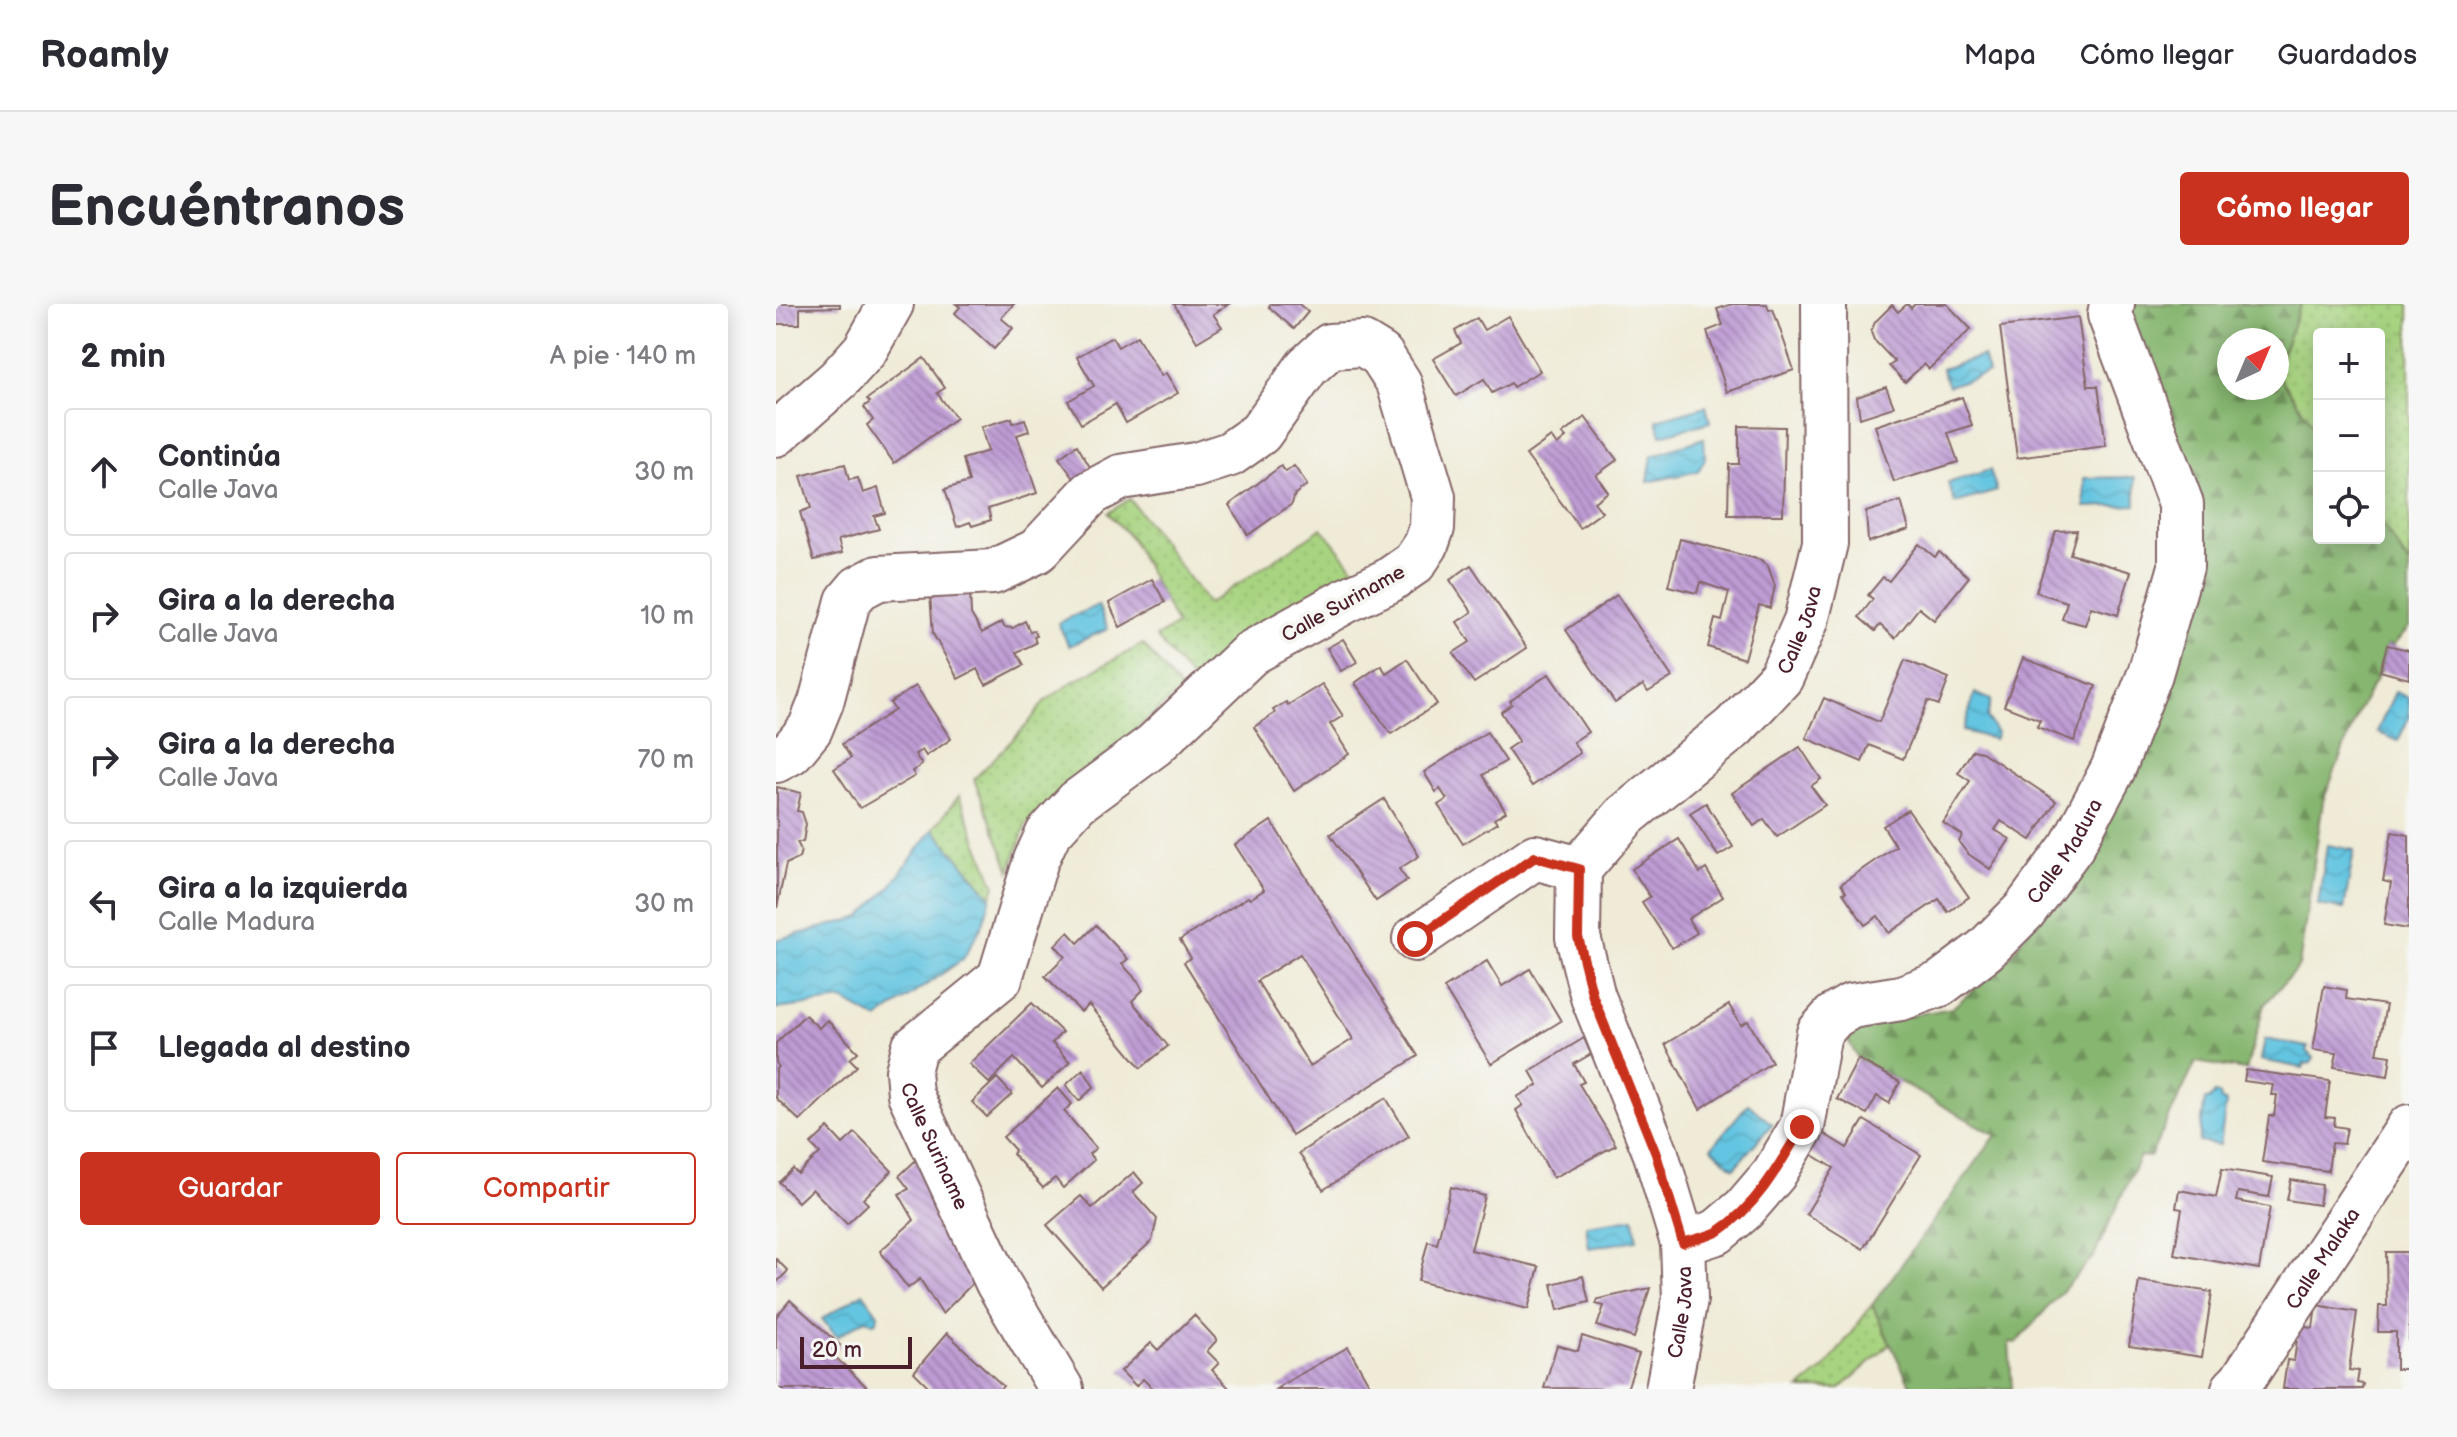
<!DOCTYPE html>
<html lang="es">
<meta charset="utf-8">
<style>
body{margin:0;font-family:"Balsamiq Sans",sans-serif;background:#f7f7f7;color:#2b2b33}
.controls{position:absolute;right:24px;top:24px;display:grid;overflow:hidden;border-radius:8px;box-shadow:0 4px 20px #0003}
.controls button{width:72px;height:72px;display:grid;place-items:center;padding:0;border:0;border-bottom:2px solid #e1e1e2;background:#fff;color:#2b2b33;font:40px sans-serif}
.compass{position:absolute;left:1441px;top:24px;width:72px;height:72px;border-radius:50%;background:#fff;box-shadow:0 4px 20px #0003;rotate:44deg}
.scale{position:absolute;left:24px;bottom:20px;width:112px;box-sizing:border-box;padding-left:8px;border:4px solid #4a1f2b;border-top:0;font-size:22px;line-height:28px;white-space:nowrap;color:#4a1f2b;-webkit-text-stroke:6px #f6f6f2;paint-order:stroke}
.stop{position:absolute;width:24px;height:24px;margin:-18px;border:6px solid #c8321e;border-radius:50%;background:#fff}
.stop.end{background:#c8321e;border-color:#fff;box-shadow:0 2px 8px #0008}
.list{margin:0;padding:0;list-style:none}
h2{display:flex;justify-content:space-between;align-items:center;height:104px;margin:0;padding:0 32px;font-size:34px}
h2 small{font-size:26px;font-weight:400;color:#7c7c81}
.list li{display:grid;grid-template-columns:52px 1fr auto;gap:24px;align-items:center;box-sizing:border-box;height:128px;margin:0 16px 16px;padding:0 16px;border:2px solid #e1e1e2;border-radius:8px}
.list b{display:block;font-size:30px;white-space:nowrap}
.list p{margin:0;font-size:26px;white-space:nowrap;color:#7c7c81}
.list em{font-size:26px;font-style:normal;color:#7c7c81}
.actions{display:flex;gap:16px;padding:24px 32px}
.actions a{flex:1;padding:18px 0;border:2px solid #c8321e;border-radius:8px;text-align:center;font-size:28px;color:#c8321e}
.actions .main{background:#c8321e;color:#fff}
.icon{flex:none;width:44px;height:44px;fill:none;stroke:currentColor;stroke-width:2;stroke-linecap:round;stroke-linejoin:round}
.map{position:relative;flex:none;width:1633px;height:1085px;overflow:hidden;border-radius:8px}
header{display:flex;align-items:center;gap:48px;box-sizing:border-box;height:112px;padding:0 40px;background:#fff;border-bottom:2px solid #e1e1e2}
header strong{font-size:38px}
nav{display:flex;gap:44px;margin-inline-start:auto;font-size:28px}
.intro{display:flex;align-items:center;justify-content:space-between;box-sizing:border-box;height:192px;padding:0 48px}
h1{margin:0;font-size:56px}
.button{padding:20px 36px;border-radius:8px;background:#c8321e;color:#fff;font-size:28px;font-weight:700}
main{display:flex;gap:48px;padding:0 48px}
aside{flex:1;background:#fff;border-radius:8px;box-shadow:0 4px 20px #0003}
.map>svg:first-child{display:block}
.green{fill:url(#green-dots);stroke:#797a56;stroke-width:2}
.forest{fill:url(#forest-firs);stroke:#686a4d;stroke-width:2}
.water{fill:url(#water-waves);stroke:#567286;stroke-width:2}
.building{fill:url(#building-back-hatch);fill-rule:evenodd}
.lines{fill:none;stroke-linecap:round;stroke-linejoin:round}
.minor-casing{stroke:#846667;stroke-width:48}
.minor{stroke:#fff;stroke-width:44}
.route{stroke:#c8321e;stroke-width:10}
.labels{text-anchor:middle;stroke-width:8;stroke-linejoin:round;paint-order:stroke}
.street-label{font-size:20px;fill:#4a1f2b;stroke:#f6f6f2}
</style>
<header>
<strong>Roamly</strong>
<nav><a>Mapa</a><a>Cómo llegar</a><a>Guardados</a></nav>
</header>
<div class="intro"><h1>Encuéntranos</h1><a class="button">Cómo llegar</a></div>
<main>
<aside>
<h2>2 min<small>A pie · 140 m</small></h2>
<ul class="list">
<li><svg class="icon" aria-label="ahead" viewBox="0 0 24 24"><path d="M12 20V5M6 11l6-6 6 6"/></svg><div><b>Continúa</b><p>Calle Java</p></div><em>30 m</em></li>
<li><svg class="icon" aria-label="right" viewBox="0 0 24 24"><path d="M7 20v-9h11M14 6l5 5-5 5"/></svg><div><b>Gira a la derecha</b><p>Calle Java</p></div><em>10 m</em></li>
<li><svg class="icon" aria-label="right" viewBox="0 0 24 24"><path d="M7 20v-9h11M14 6l5 5-5 5"/></svg><div><b>Gira a la derecha</b><p>Calle Java</p></div><em>70 m</em></li>
<li><svg class="icon" aria-label="left" viewBox="0 0 24 24"><path d="M17 20v-9H6M10 6l-5 5 5 5"/></svg><div><b>Gira a la izquierda</b><p>Calle Madura</p></div><em>30 m</em></li>
<li><svg class="icon" aria-label="arrive" viewBox="0 0 24 24"><path d="M6 21V4h12l-3 4 3 4H6"/></svg><div><b>Llegada al destino</b></div></li>
</ul>
<div class="actions"><a class="main">Guardar</a><a>Compartir</a></div>
</aside>
<div class="map">
<svg width="1633" height="1085" viewBox="0 0 1633 1085">
<defs>
<pattern id="green-dots" width="8" height="8" patternUnits="userSpaceOnUse" patternTransform="scale(2)"><rect width="8" height="8" fill="#a8d481"/><path d="M2 2h.1M6 6h.1" fill="none" stroke="#92b670" stroke-width="1.8" stroke-linecap="round"/></pattern>
<pattern id="forest-firs" width="22" height="20" patternUnits="userSpaceOnUse" patternTransform="scale(2)"><rect width="22" height="20" fill="#86b66f"/><path d="M5 1l3.5 6h-7zM16 11l3.5 6h-7z" fill="#70935b"/></pattern>
<pattern id="water-waves" width="16" height="10" patternUnits="userSpaceOnUse" patternTransform="scale(2)"><rect width="16" height="10" fill="#63c5e1"/><path d="M0 5q4-4 8 0t8 0" fill="none" stroke="#57a9c1"/></pattern>
<pattern id="building-back-hatch" width="6" height="6" patternUnits="userSpaceOnUse" patternTransform="scale(2)"><rect width="6" height="6" fill="#be9bd4"/><path d="M-1 5l2 2M0 0l6 6M5-1l2 2" fill="none" stroke="#9c7eac"/></pattern>
</defs>
<rect width="100%" height="100%" fill="#f6f6f2"/>
<filter id="ink" filterUnits="userSpaceOnUse"><feTurbulence type="fractalNoise" baseFrequency=".0125" numOctaves="2"/><feDisplacementMap in="SourceGraphic" scale="16" xChannelSelector="R" yChannelSelector="G"/><feConvolveMatrix kernelMatrix="1 2 1 2 8 2 1 2 1" color-interpolation-filters="sRGB"/></filter>
<filter id="wash" filterUnits="userSpaceOnUse"><feTurbulence type="fractalNoise" baseFrequency=".006" numOctaves="4" result="noise"/><feDisplacementMap in="SourceGraphic" scale="32" xChannelSelector="R" yChannelSelector="G"/><feGaussianBlur stdDeviation="1.8" result="paint"/><feColorMatrix in="noise" values="0 0 0 0 0 0 0 0 0 0 0 0 0 0 0 0 0 1.4 0 .05"/><feComposite in="paint" operator="in"/></filter>
<g filter="url(#wash)">
<rect width="100%" height="100%" fill="#efebd7"/>
<g class="green">
<path d="M1525,0H1633V260L1603,216V30H1543V130L1501,69V62Z"/>
<path d="M354,195L432,300L546,224L583,271L416,376L380,333L401,321L355,234L332,209Z"/>
<path d="M367,340L405,386L250,520L234,567L198,475L251,421L268,398L298,377Z"/>
<path d="M183,492L219,582L215,593L157,525Z"/>
<path d="M1096,1001L1114,1040L1064,1085H1023L1049,1064Z"/>
</g>
<path class="forest" d="M1355,0H1525L1501,62V36H1453V84H1501V69L1543,130V234H1603V216L1633,260V323L1617,342L1611,341L1604,367L1583,406L1547,497L1523,662L1488,701L1470,766L1420,758L1374,853L1364,852L1318,952L1240,1039L1233,1038L1236,1085H1136L1096,1001L1220,831L1082,755L1066,724L1176,704L1230,658L1277,594L1424,271L1353,17Z"/>
<g class="water">
<path d="M1207,52L1212,69L1172,82L1166,65Z"/>
<path d="M930,102L934,118L885,131L881,116Z"/>
<path d="M928,134L929,155L922,167L872,178L876,152Z"/>
<path d="M1214,166L1221,187L1179,199L1172,179Z"/>
<path d="M1359,173L1360,201L1309,203L1308,174Z"/>
<path d="M322,301L332,325L293,342L282,319Z"/>
<path d="M1619,388L1633,394V413L1622,437L1601,428Z"/>
<path d="M1199,389L1215,396L1211,414L1221,429L1218,435L1187,427Z"/>
<path d="M157,525L215,593L207,620L187,655L101,715L67,696L0,705V636L85,613L114,583Z"/>
<path d="M1551,541L1578,546L1568,605L1542,601Z"/>
<path d="M1489,735L1532,743L1531,747L1538,754L1535,759L1528,760L1527,764L1485,756Z"/>
<path d="M1439,789L1444,791L1445,797L1450,798L1444,841L1423,838L1429,795L1433,796Z"/>
<path d="M972,800L996,820L958,864L935,844Z"/>
<path d="M858,914L861,936L813,944L810,921Z"/>
<path d="M87,989L102,1010L101,1017L97,1019L90,1015L61,1033L46,1015Z"/>
</g>
<g id="blocks">
<g class="building">
<path d="M0,0H64V3L24,4V20H0Z"/>
<path d="M180,0H238L225,14L237,24L218,45L179,9L184,3Z"/>
<path d="M398,0H453L437,10L446,23L421,38Z"/>
<path d="M495,0H523L532,8L518,25L493,3Z"/>
<path d="M956,0H991L993,6L997,5L1018,66L951,88L931,27L947,21L941,5Z"/>
<path d="M1131,0L1135,4L1139,0H1171L1195,25L1153,65L1148,60L1129,78L1113,62L1119,58L1098,36L1095,28L1099,18L1116,1L1122,8Z"/>
<path d="M732,12L764,67L737,83L735,79L716,89L708,75L680,92L657,55L685,39L679,27L701,14L708,26Z"/>
<path d="M1302,13L1312,82H1322L1330,142L1241,154L1224,23Z"/>
<path d="M361,32L385,72L390,69L402,89L350,119L340,100L305,120L292,97L318,82L301,53L336,33L342,43Z"/>
<path d="M148,54L169,84L161,89L180,114L118,159L91,121L97,116L88,103L94,98L91,95Z"/>
<path d="M1110,83L1118,103L1084,114L1081,93Z"/>
<path d="M1186,93L1196,121L1172,129L1182,158L1118,178L1099,122Z"/>
<path d="M809,113L841,156L820,171L832,188L818,198L826,208L804,224L750,151L775,133L781,141L790,134L786,130Z"/>
<path d="M236,114L237,119L249,115L253,127L241,131L261,189L212,205L215,216L196,222L194,218L181,223L169,185L193,178L187,155L212,147L205,123Z"/>
<path d="M963,122L1009,123L1007,211H952L953,160H963Z"/>
<path d="M301,141L315,165L302,180L283,154Z"/>
<path d="M69,160L73,176L82,174L87,189L102,184L109,209L98,212L103,225L62,236L66,249L38,256L24,208L35,204L25,172Z"/>
<path d="M505,162L510,168L518,162L531,181L519,190L516,200L472,231L453,201Z"/>
<path d="M1125,197L1133,225L1092,238L1090,208Z"/>
<path d="M1301,226L1294,250L1355,268L1342,311L1315,303L1309,321L1286,315L1291,298L1260,288L1280,227Z"/>
<path d="M904,235L985,256L992,262L999,282L994,304L983,301L968,355L932,343L939,315L946,317L953,288L924,278L921,289L892,282Z"/>
<path d="M1143,240L1159,253L1163,248L1193,273L1158,316L1143,304L1119,334L1104,321L1099,327L1083,313L1097,295L1092,291L1107,273L1113,277Z"/>
<path d="M695,261L751,344L698,379L677,349L694,338L681,318L696,308L674,276Z"/>
<path d="M376,275L389,298L344,323L333,299Z"/>
<path d="M194,287L195,310L206,329L226,318L228,323L237,324L249,317L254,328L258,326L261,332L258,333L260,339L241,348L248,361L210,381L201,365L182,375L157,330L154,290Z"/>
<path d="M841,291L896,373L872,388L867,381L839,399L790,326Z"/>
<path d="M567,335L581,358L565,367L551,344Z"/>
<path d="M1611,341L1633,346V375L1604,367Z"/>
<path d="M1247,354L1320,382L1298,437L1261,423L1264,416L1228,402Z"/>
<path d="M631,355L661,400L615,430L579,379L605,361L610,369Z"/>
<path d="M1129,356L1173,374L1163,401L1152,397L1127,455L1093,441L1086,458L1030,434L1048,394L1103,418Z"/>
<path d="M773,370L812,428L797,438L804,449L756,482L731,445L743,437L725,408L736,400L734,397Z"/>
<path d="M546,380L567,412L554,420L573,450L518,487L478,423L499,409L497,406L510,398L512,401Z"/>
<path d="M140,382L175,435L150,452L146,446L139,450L146,461L136,467L139,472L84,504L58,465L75,454L66,440L119,406L114,399Z"/>
<path d="M711,428L730,457L707,471L730,508L718,515L721,519L687,540L662,501L671,495L664,485L660,488L648,468Z"/>
<path d="M1024,443L1045,475L1035,482L1049,501L1001,533L988,515L978,522L956,489Z"/>
<path d="M1197,446L1206,448L1280,497L1255,536L1225,517L1219,526L1234,535L1214,565L1191,549L1183,538L1186,531L1167,519L1194,477L1182,469Z"/>
<path d="M1,483L25,489L21,507L26,508L30,520L27,538H21L25,546L23,554L10,560L1,604Z"/>
<path d="M608,495L643,552L623,565L631,576L600,597L554,530Z"/>
<path d="M930,499L957,543L942,552L914,509Z"/>
<path d="M1132,506L1193,593L1172,608L1163,595L1113,629L1102,612L1089,621L1067,589L1070,588L1065,580L1120,542L1107,522Z"/>
<path d="M495,517L642,752L516,831L408,658L415,654L404,636L472,593L474,595L488,586L459,541ZM524,650L577,735L534,762L481,677Z"/>
<path d="M1616,528L1633,531V625L1608,621L1615,579L1607,577Z"/>
<path d="M903,535L924,569L930,565L947,593L912,615L921,629L896,644L866,598L874,593L856,565Z"/>
<path d="M320,621L352,655L346,660L363,678L367,686L356,697L392,742L365,764L313,701L305,708L269,672L289,652L279,641L292,628L302,639Z"/>
<path d="M711,657L726,682L754,665L785,717L715,760L668,684Z"/>
<path d="M1548,682L1571,686L1570,695L1610,701L1601,750L1615,752L1612,772L1558,763L1561,749L1537,746Z"/>
<path d="M256,699L286,728L276,739L294,758L266,784L238,754L213,779L193,760Z"/>
<path d="M953,701L965,721L972,717L996,758L924,805L889,740Z"/>
<path d="M29,711L43,724L51,716L82,748L74,755L81,762L24,817L0,794V766L3,763L0,759V739Z"/>
<path d="M808,734L815,750L798,760L808,778L803,780L840,841L777,874L740,806L747,801L741,793L762,781L754,767Z"/>
<path d="M1082,755L1124,778L1113,799L1101,792L1091,810L1061,795Z"/>
<path d="M307,765L318,783L303,797L290,781Z"/>
<path d="M1470,766L1554,777L1549,813L1559,814L1558,822L1571,824L1568,840L1556,839L1552,867L1486,858L1493,812H1498L1501,791H1495L1497,781L1468,777Z"/>
<path d="M221,774L236,790L211,813L196,798Z"/>
<path d="M282,784L296,800L288,807L320,844L313,850L318,856L287,884L279,874L267,884L237,850L239,846L227,833Z"/>
<path d="M610,794L633,832L547,886L523,849Z"/>
<path d="M1088,816L1145,851L1087,945L1030,910L1058,864L1029,846L1042,826L1071,844Z"/>
<path d="M52,824L67,840L79,829L116,867L87,895L92,900L71,920L36,885L22,898L3,878L17,865L22,870L44,849L35,840Z"/>
<path d="M141,855L164,893L197,979L166,1010L144,975L132,984L104,947L138,916L123,890L133,885L123,872Z"/>
<path d="M1446,865L1497,873L1493,893L1462,888L1460,897L1494,903L1483,965L1398,950L1406,905L1400,904L1403,886L1440,893Z"/>
<path d="M358,868L367,879L357,888L381,915L376,937L325,983L271,921L305,892L316,904Z"/>
<path d="M1515,876L1546,881L1543,901L1511,896Z"/>
<path d="M675,883L709,892L695,946L763,963L752,1005L642,977L652,937L661,940Z"/>
<path d="M1610,948H1633V1065H1620V1028H1602L1603,1002H1611Z"/>
<path d="M0,955L12,967L0,979Z"/>
<path d="M807,972L813,998L782,1006L776,980Z"/>
<path d="M1363,977L1436,988L1426,1053L1353,1042Z"/>
<path d="M874,984L858,1034L821,1022L828,1002L820,1000L822,995Z"/>
<path d="M14,996L64,1041L56,1050L91,1083L89,1085H0V1013Z"/>
<path d="M1540,1001L1581,1008L1573,1066L1583,1067L1581,1079L1587,1080L1586,1085H1507L1511,1056L1518,1057L1523,1022L1537,1024Z"/>
<path d="M418,1011L441,1036L431,1047L443,1059L436,1066L454,1085H377L367,1075L360,1082L345,1067L375,1039L382,1046Z"/>
<path d="M171,1029L227,1082L224,1085H155L138,1068Z"/>
<path d="M806,1032L863,1050L851,1085L768,1084L781,1041L802,1047Z"/>
<path d="M572,1043L596,1085H500L514,1076Z"/>
</g>
</g>
</g>
<g filter="url(#ink)">
<use href="#blocks" fill-opacity="0" stroke="#846667" stroke-width="2"/>
<g class="lines">
<defs>
<g id="minor">
<path d="M0,130L63,75L89,46L115,0"/>
<path id="s1" d="M0,456L15,448L34,425L45,398L72,297L83,284L102,274L217,268L261,247L315,189L345,173L420,161L454,150L484,129L531,63L554,42L587,40L605,51L623,79L657,193L656,224L650,241L638,259L612,277L571,296L475,349L378,441L301,498L272,530L260,556L224,674L138,744L132,767L134,790L222,979L285,1085"/>
<path d="M639,635L759,553L803,565"/>
<path id="s2" d="M907,939L941,928L968,905L998,870L1026,823L1043,729L1058,712L1075,702L1125,694L1164,680L1209,646L1248,607L1296,542L1337,465L1374,370L1405,263V200L1334,11L1336,0"/>
<path id="s3" d="M892,1085L909,995L907,939L880,850L817,693L802,633L803,565L849,512L958,423L1005,373L1030,317L1049,239L1048,0"/>
<path id="s4" d="M1458,1085L1465,1078L1633,823"/>
</g>
</defs>
<use href="#minor" class="minor-casing"/>
<use href="#minor" class="minor"/>
</g>
</g>
<g class="lines" filter="url(#ink)">
<path class="route" d="M639,635L759,553L803,565L802,633L817,693L880,850L907,939C918,935 933,933 943,927C981,902 1004,860 1026,823"/>
</g>
<g class="labels">
<g class="street-label">
<text transform="translate(567 299) rotate(-29)" y="7">Calle Suriname</text>
<text dy="7" stroke="none"><textPath href="#s3" startOffset="870">Calle Java</textPath></text>
<text dy="7" stroke="none"><textPath href="#s2" startOffset="586">Calle Madura</textPath></text>
<text dy="7" stroke="none"><textPath href="#s1" startOffset="1860">Calle Suriname</textPath></text>
<text dy="7" stroke="none"><textPath href="#s4" startOffset="158">Calle Malaka</textPath></text>
<text dy="7" stroke="none"><textPath href="#s3" startOffset="78">Calle Java</textPath></text>
</g>
</g>
</svg>
<div class="controls">
<button>+</button>
<button>−</button>
<button><svg class="icon" aria-label="locate" viewBox="0 0 24 24"><circle cx="12" cy="12" r="6"/><path d="M12 2v4M12 18v4M2 12h4M18 12h4"/></svg></button>
</div>
<svg class="compass" viewBox="-18 -18 36 36"><path d="M0-13l5 13h-10z" fill="#e53935"/><path d="M0 13l5-13h-10z" fill="#7c7c81"/></svg>
<div class="scale">20 m</div>
<div class="stop" style="left:639px;top:635px"></div>
<div class="stop end" style="left:1026px;top:823px"></div>
</div>
</main>
